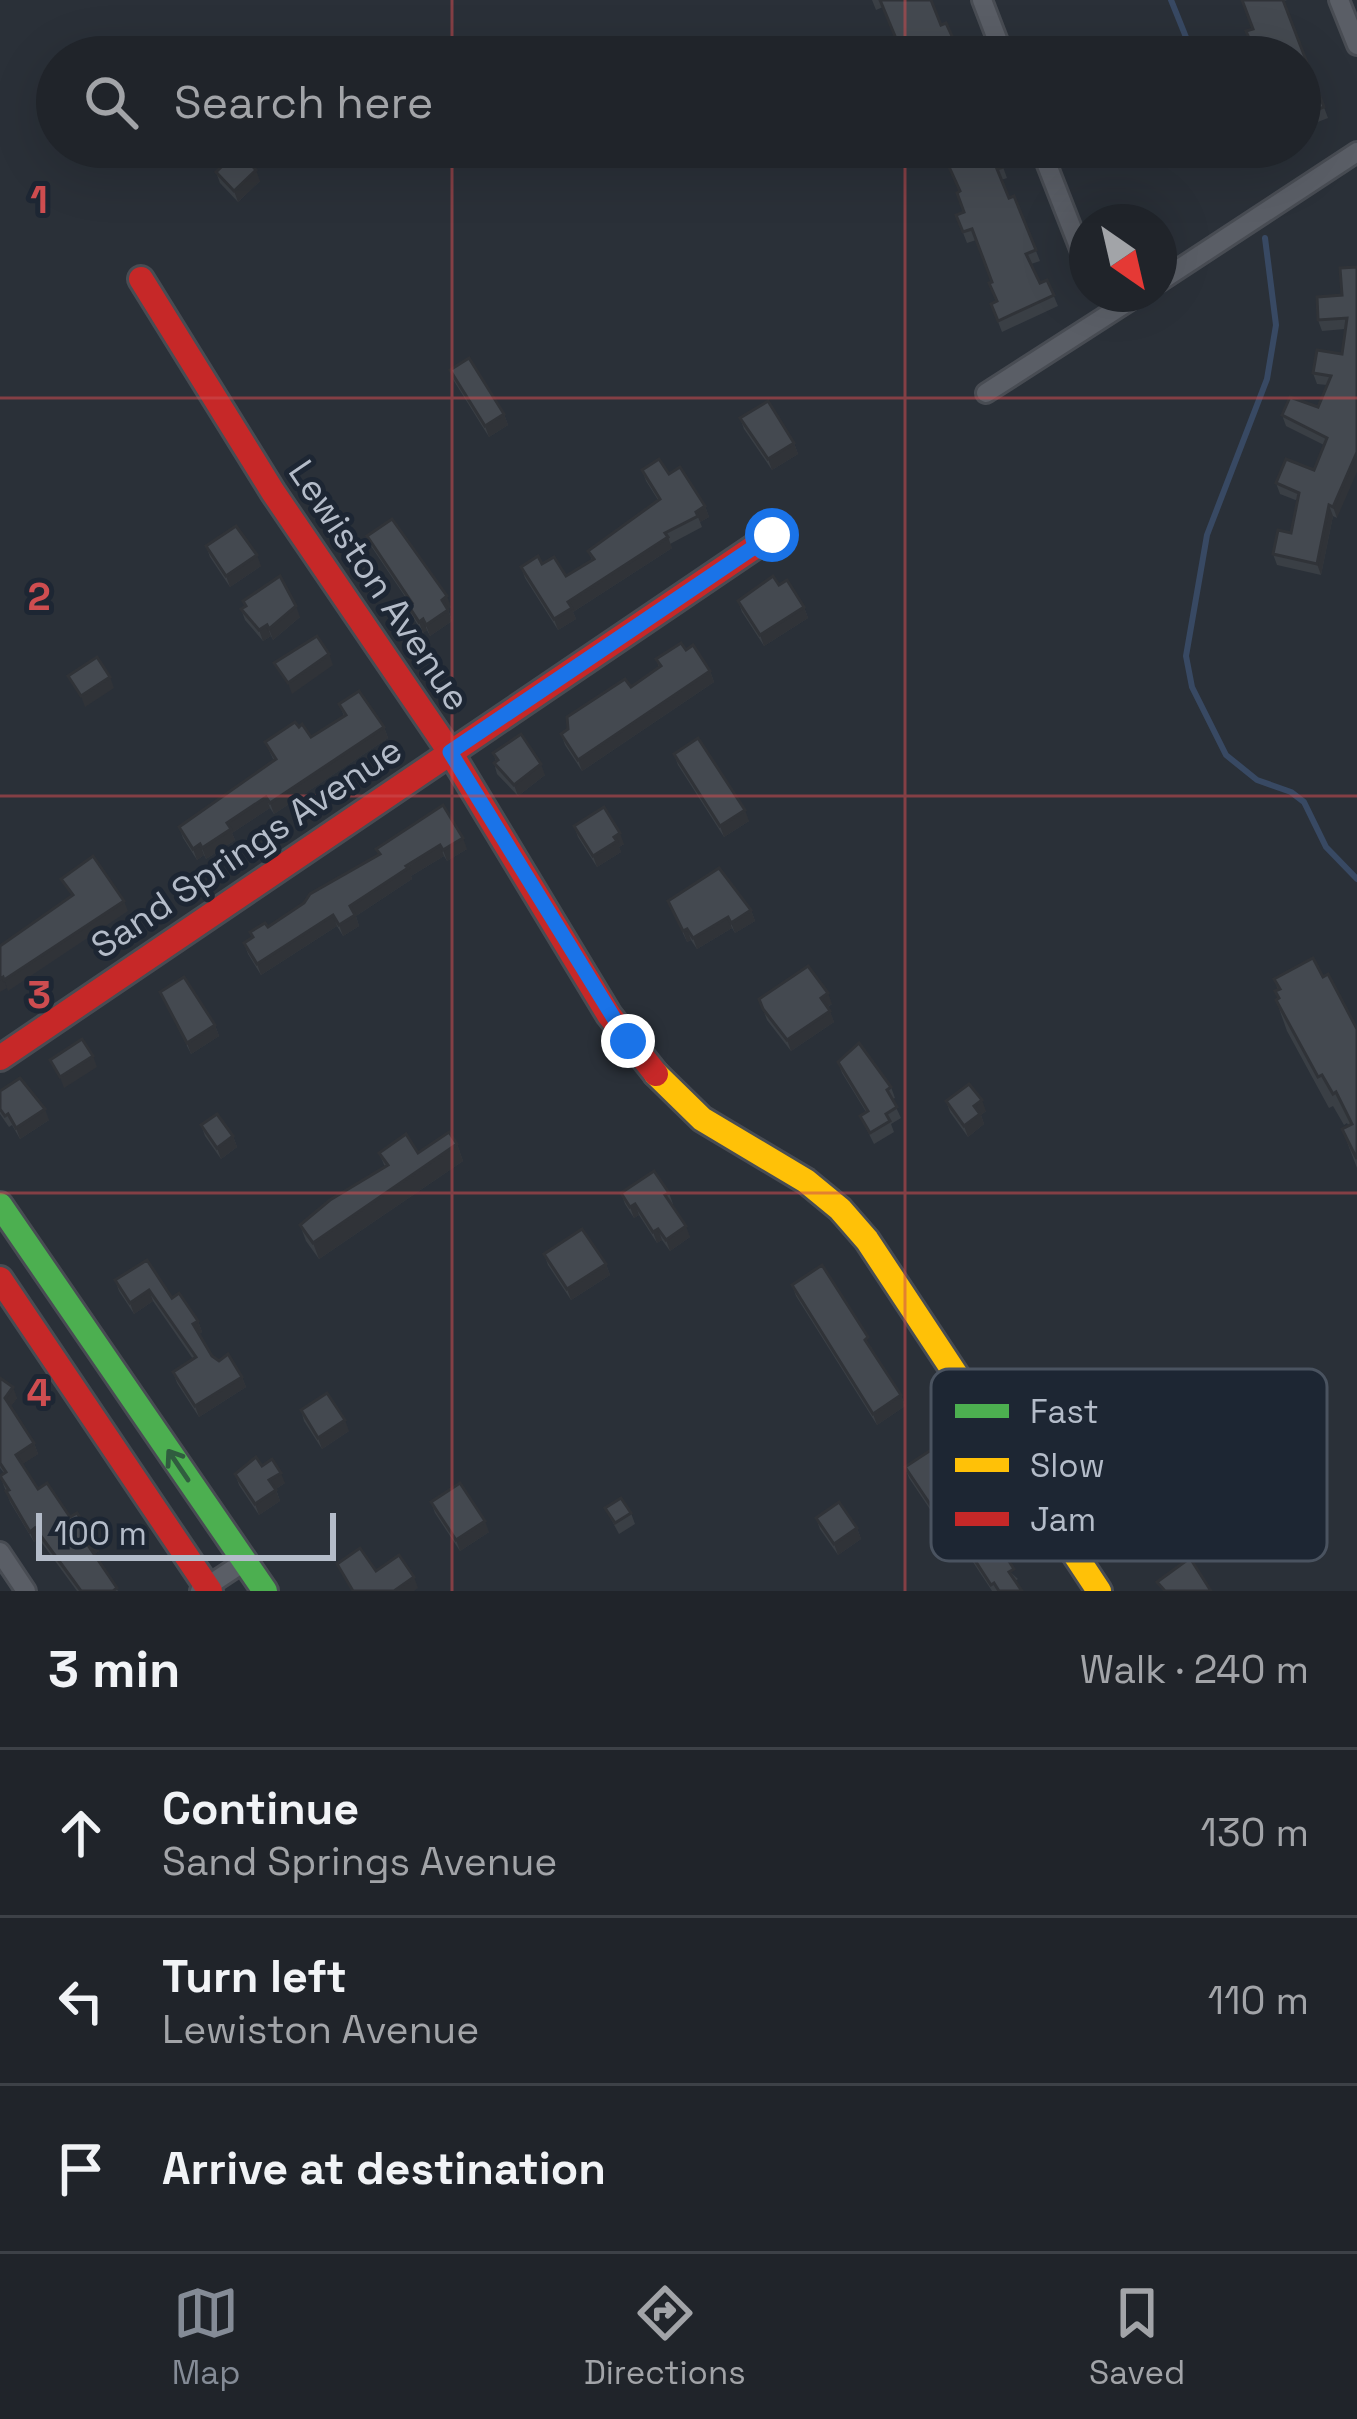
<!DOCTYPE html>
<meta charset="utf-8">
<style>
body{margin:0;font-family:"Space Grotesk",sans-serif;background:#282c32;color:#f1f3f6}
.compass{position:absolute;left:1069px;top:204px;width:108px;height:108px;border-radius:50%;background:#20242a;box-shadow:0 12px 48px #0002;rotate:146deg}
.scale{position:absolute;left:36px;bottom:30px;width:300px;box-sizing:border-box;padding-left:12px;border:6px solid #b4bcc9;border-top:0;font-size:33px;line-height:42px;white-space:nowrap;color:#b4bcc9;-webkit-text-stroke:9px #1d2633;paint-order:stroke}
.stop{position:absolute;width:36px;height:36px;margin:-27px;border:9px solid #1a73e8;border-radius:50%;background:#fff}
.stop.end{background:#1a73e8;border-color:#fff;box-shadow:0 3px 12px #0008}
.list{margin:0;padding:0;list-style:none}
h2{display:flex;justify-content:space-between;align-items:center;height:156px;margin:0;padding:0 48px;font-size:51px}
h2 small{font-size:39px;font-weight:400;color:#a2a4a8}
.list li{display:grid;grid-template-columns:78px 1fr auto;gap:36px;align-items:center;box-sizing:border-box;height:168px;padding:0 48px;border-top:3px solid #3d4147}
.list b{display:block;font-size:45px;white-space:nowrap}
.list p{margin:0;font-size:39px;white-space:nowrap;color:#a2a4a8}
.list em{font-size:39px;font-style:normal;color:#a2a4a8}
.icon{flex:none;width:66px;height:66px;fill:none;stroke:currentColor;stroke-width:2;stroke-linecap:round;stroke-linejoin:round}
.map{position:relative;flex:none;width:1357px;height:1591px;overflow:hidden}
.search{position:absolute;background:#20242a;box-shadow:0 12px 48px #0002;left:36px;right:36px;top:36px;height:132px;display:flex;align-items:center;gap:30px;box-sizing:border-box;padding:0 42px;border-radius:66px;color:#a2a4a8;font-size:45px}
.sheet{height:660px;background:#20242a}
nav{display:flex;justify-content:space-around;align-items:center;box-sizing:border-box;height:168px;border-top:3px solid #3d4147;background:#20242a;font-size:33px;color:#a2a4a8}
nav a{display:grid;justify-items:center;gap:6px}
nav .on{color:#848b96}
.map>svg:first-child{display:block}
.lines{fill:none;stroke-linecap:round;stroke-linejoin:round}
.stream{stroke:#384963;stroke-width:6}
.street-casing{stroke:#484c53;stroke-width:24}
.fast-casing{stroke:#484c53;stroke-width:30}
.slow-casing{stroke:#484c53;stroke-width:30}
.jam-casing{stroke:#484c53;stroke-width:30}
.street{stroke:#5a5e66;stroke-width:18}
.fast{stroke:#4caf50;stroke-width:24}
.slow{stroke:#ffc107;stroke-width:24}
.jam{stroke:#c62828;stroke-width:24}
.wall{fill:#3a3f45}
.shaded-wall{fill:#303338}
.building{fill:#444950;stroke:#303338;stroke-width:3}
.oneway{stroke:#305d3f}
.route{stroke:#1a73e8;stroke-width:15}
.grid{fill:none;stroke:#ce4d50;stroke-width:3;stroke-opacity:0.55}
.labels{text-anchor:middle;stroke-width:10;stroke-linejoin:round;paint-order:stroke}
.street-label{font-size:36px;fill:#b4bcc9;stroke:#1d2633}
.key{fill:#1d2633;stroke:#4a5360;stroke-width:3}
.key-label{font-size:33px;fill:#b4bcc9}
.grid-label{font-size:39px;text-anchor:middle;font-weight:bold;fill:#ce4d50;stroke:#1d2633;stroke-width:10;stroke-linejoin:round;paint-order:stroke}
</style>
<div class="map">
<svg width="1357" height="1591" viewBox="0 0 1357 1591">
<rect width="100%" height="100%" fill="#2a3038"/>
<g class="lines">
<g class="stream">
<path d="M1171,0L1194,57"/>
<path d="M1232,147L1238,162"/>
<path d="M1265,238L1276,325L1267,379L1207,535L1186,656L1192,687L1226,755L1257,780L1291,792L1304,802L1326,847L1357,879"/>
</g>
<defs>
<g id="street">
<path d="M982,0L1004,57"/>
<path d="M1339,0L1357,45"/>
<path d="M1040,147L1087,267"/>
<path d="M1159,282L1357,152"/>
<path d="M986,393L1140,294"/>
<path d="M0,1552L26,1591"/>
<path d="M200,1591L244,1562"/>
</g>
<path id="fast" d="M0,1205L265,1591"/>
<path id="slow" d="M656,1074L702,1119L806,1181L840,1209L867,1240L1099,1591"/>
<g id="jam">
<path d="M141,279L273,492L450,752L609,1015L656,1074"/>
<path d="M0,1058L772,535"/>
<path d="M0,1279L210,1591"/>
</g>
</defs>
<use href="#street" class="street-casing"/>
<use href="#fast" class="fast-casing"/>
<use href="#slow" class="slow-casing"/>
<use href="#jam" class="jam-casing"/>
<use href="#street" class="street"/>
<use href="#fast" class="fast"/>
<use href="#slow" class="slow"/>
<use href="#jam" class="jam"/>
</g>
<g class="wall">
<path d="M872,0H931L941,25L953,38L957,49L952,51L955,57H894L896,41L883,7L876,10Z"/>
<path d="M1242,0H1287L1284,1L1328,118L1300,129V57H1257L1253,29Z"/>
<path d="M939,147L1003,167L1007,178L1001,180L1009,198L1014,196L1040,261L1031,264L1040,283L1047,280L1058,306L1002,332L991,304L996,302L989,283L992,282L976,240L967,243L956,215L964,212L960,192Z"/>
<path d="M216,172L260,181L238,202L220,183Z"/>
<path d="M1357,267L1337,518L1333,516L1321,575L1277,565L1273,554L1291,533L1298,501L1280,494L1276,483L1314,470L1324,445L1286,426L1282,415L1318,407L1327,385L1317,384L1313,373L1342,354L1345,329L1322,331L1318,320L1342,295Z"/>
<path d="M450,370L504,414L508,425L489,437L454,381Z"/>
<path d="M740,418L794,443L798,454L772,470L744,429Z"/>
<path d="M642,470L669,474L705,506L709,517L700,522L702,527L670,544L672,548L573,612L576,619L558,630L525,578L521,567L566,576L592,560L588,551L658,500L646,481Z"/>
<path d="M367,536L451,607L448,609L452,621L430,636L427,630L423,633L412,616L408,605L410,604L371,546Z"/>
<path d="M206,546L261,566L230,587L210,557Z"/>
<path d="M779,585L804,607L808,618L764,646L742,612L738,601Z"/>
<path d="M243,601L300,617L273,640L271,636L263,641L245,620L241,609L245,606Z"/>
<path d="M686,650L710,671L714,682L582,771L565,745L561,734L659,667L656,659Z"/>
<path d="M339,704L384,727L388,738L274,814L270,808L232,833L235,840L206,859L204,855L197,860L183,838L179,827L274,761L265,742L299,727L311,737L344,716Z"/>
<path d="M493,753L545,775L518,796L497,774L494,763L496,761Z"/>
<path d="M674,754L749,821L724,837L678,765Z"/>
<path d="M574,826L624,844L619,847L621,852L597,867L578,837Z"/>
<path d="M376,849H467L447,861L444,856L411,876L412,879L356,916L359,926L343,936L337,926L261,975L248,954L244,943L252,937L250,932L268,927L379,855Z"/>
<path d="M668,901L751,910L755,921L735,933L732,928L697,949L691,940L687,942Z"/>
<path d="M1323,977L1357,1029V1168L1342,1129L1348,1125L1347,1123L1344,1125L1333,1106L1329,1108L1287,1031L1276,1000L1278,999L1275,991L1278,990L1274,979Z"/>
<path d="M160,992L215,1025L219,1036L191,1054Z"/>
<path d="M759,999L832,1004L828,1007L834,1022L791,1051L767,1020Z"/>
<path d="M838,1062L891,1087L895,1098L892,1099L901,1118L891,1124L894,1132L874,1144L860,1116L866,1112L842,1073Z"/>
<path d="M0,1091L49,1120L20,1139L12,1125L9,1127L0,1114Z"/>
<path d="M946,1101L986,1111L981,1115L984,1124L968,1137L950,1112Z"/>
<path d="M201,1125L233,1136L237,1147L221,1159L205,1136Z"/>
<path d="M457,1144L463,1161L319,1259L306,1241L300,1225L385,1167L379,1153H418Z"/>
<path d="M621,1193H669L673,1204L672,1205L690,1237L670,1251L662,1240L657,1243L639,1215L634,1218L625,1204Z"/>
<path d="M544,1254L606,1264L610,1275L571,1300L548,1265Z"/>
<path d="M115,1280L172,1298L198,1321L202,1332L199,1334L212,1356L242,1377L246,1387L199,1417L177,1383L173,1372L193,1359L153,1301L134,1314L119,1291Z"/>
<path d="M792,1285L872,1348L871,1349L901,1395L905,1406L877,1425L796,1296Z"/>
<path d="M0,1378L17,1398L10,1407L34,1443L38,1454L22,1464L38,1489L70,1517L99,1551L94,1554L118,1591H77L39,1539L34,1542L10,1502L0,1476L4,1473L0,1468Z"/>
<path d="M1208,1404L1235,1419L1239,1430L1196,1461L1199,1471L1193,1475L1196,1483L1170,1501L1154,1479L1150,1468L1164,1459L1156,1443L1187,1423L1182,1410Z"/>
<path d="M301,1410L349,1431L322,1449L304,1421Z"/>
<path d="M262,1466L285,1483L276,1489L280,1501L259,1515L239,1485L235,1474Z"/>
<path d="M905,1467L986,1528L990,1538L985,1541L997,1560L1018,1579L1015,1581L1022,1591H992L967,1553L962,1557L909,1478Z"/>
<path d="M431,1502L489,1532L460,1551L435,1513Z"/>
<path d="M605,1508L631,1513L635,1524L619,1534Z"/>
<path d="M816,1518L857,1528L861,1539L838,1555L820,1529Z"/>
</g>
<g class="shaded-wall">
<path d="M280,147H306L285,161Z"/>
<path d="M256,170L260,181L238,202L234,191Z"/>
<path d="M504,414L508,425L489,437L485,426Z"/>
<path d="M794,443L798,454L772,470L768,459Z"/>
<path d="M1357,452V472L1337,518L1333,507Z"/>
<path d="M1329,505L1333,516L1321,575L1317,564Z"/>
<path d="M705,506L709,517L700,522L696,512Z"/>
<path d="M668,537L672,548L573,612L576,619L558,630L554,619L568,602Z"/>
<path d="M257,555L261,566L230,587L226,576Z"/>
<path d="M447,596L451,607L446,611L442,600Z"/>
<path d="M296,606L300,617L273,640L269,629Z"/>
<path d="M804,607L808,618L764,646L760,635Z"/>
<path d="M448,610L452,621L430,636L426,625Z"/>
<path d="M423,619L427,630L423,633L419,622Z"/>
<path d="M267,625L271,636L263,641L259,630Z"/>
<path d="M329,654L333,665L292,694L288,683Z"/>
<path d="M710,671L714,682L582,771L578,760Z"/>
<path d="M110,677L114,688L85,707L81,696Z"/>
<path d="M384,727L388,738L274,814L270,803Z"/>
<path d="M541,764L545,775L518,796L514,785Z"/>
<path d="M266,797L270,808L232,833L235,840L206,859L202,848L227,823Z"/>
<path d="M745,810L749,821L724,837L720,826Z"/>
<path d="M620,833L624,844L619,847L621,852L597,867L593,856Z"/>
<path d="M463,838L467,849L447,861L443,850Z"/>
<path d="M200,844L204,855L197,860L193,849Z"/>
<path d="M440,845L444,856L411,876L412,879L356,916L359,926L343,936L339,925L350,906Z"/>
<path d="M124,901L128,911L8,991L4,980Z"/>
<path d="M751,910L755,921L735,933L731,923Z"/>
<path d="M333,915L337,926L261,975L257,964Z"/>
<path d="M728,917L732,928L697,949L693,938Z"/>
<path d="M687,929L691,940L687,942L683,931Z"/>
<path d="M3,977L7,988L0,992V979Z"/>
<path d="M828,993L832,1004L825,1008L821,998Z"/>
<path d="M830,1011L834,1022L791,1051L787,1040Z"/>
<path d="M215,1025L219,1036L191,1054L187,1043Z"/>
<path d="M93,1056L97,1067L64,1088L60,1077Z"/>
<path d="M982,1100L986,1111L981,1115L984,1124L968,1137L964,1126L974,1106Z"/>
<path d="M45,1109L49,1120L20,1139L16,1128Z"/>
<path d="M233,1136L237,1147L221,1159L217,1148Z"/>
<path d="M457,1144L463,1161L319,1259L313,1243Z"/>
<path d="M635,1204L639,1215L634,1218L630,1207Z"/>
<path d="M686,1226L690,1237L670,1251L666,1240Z"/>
<path d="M658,1229L662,1240L657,1243L653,1232Z"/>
<path d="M606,1264L610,1275L571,1300L567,1289Z"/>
<path d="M149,1290L153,1301L134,1314L130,1303Z"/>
<path d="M198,1321L202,1332L197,1335L193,1324Z"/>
<path d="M242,1377L246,1387L199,1417L195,1406Z"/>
<path d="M13,1387L17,1398L9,1409L5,1398Z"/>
<path d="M901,1395L905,1406L877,1425L873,1414Z"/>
<path d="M1235,1419L1239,1430L1196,1461L1199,1471L1193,1475L1196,1483L1170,1501L1166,1490L1187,1465L1190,1452Z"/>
<path d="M345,1420L349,1431L322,1449L318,1438Z"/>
<path d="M34,1443L38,1454L20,1466L16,1455Z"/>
<path d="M281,1473L285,1483L273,1491L269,1480Z"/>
<path d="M276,1490L280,1501L259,1515L255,1504Z"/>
<path d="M485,1521L489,1532L460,1551L456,1540Z"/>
<path d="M35,1528L39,1539L34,1542L30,1532Z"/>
<path d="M857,1528L861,1539L838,1555L834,1544Z"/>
<path d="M986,1528L990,1538L983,1543L979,1532Z"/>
<path d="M95,1540L99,1551L92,1556L88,1545Z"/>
<path d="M963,1542L967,1553L962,1557L958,1546Z"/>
<path d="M414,1577L418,1588L414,1591H394Z"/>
</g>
<g class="building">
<path d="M880,0H931L941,25L946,23L953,38L948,40L954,57H912L911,55L895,57L890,44L897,41Z"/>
<path d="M1242,0H1283L1324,107L1300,116V57H1257L1246,31L1253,29Z"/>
<path d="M940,147H994L1003,167L997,169L1009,198L1014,196L1036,250L1026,254L1040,283L1047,280L1054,295L998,321L991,304L997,301L989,283L992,282L972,229L963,232L956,215L964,212L957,193L960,191Z"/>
<path d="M238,151L256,170L234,191L216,172Z"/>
<path d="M1357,267V452L1333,507L1329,505L1317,564L1273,554L1278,530L1291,533L1299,493L1276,483L1286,459L1314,470L1327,438L1282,415L1290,397L1318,407L1331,376L1313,373L1317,350L1342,354L1347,318L1318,320L1317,297L1342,295L1340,268Z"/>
<path d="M469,358L504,414L485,426L450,370Z"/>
<path d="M768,401L794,443L768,459L740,418Z"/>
<path d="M659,459L669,474L680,467L705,506L696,512L698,516L665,533L668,537L568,602L572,608L554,619L521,567L538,556L542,564L554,557L566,576L594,559L588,551L660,499L642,470Z"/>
<path d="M392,519L447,596L442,600L448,610L426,625L423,619L419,622L408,605L412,603L367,536Z"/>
<path d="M236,526L257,555L226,576L206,546Z"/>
<path d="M280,576L296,606L269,629L267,625L259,630L241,609L246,606L243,601Z"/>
<path d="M773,576L779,585L787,580L804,607L760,635L738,601Z"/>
<path d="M317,636L329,654L288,683L274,663Z"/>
<path d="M681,643L686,650L693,645L710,671L578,760L561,734L568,729L567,717L625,679L631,687L661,666L656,659Z"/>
<path d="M97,657L110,677L81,696L68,676Z"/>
<path d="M359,691L384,727L270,803L266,797L227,823L231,829L202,848L200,844L193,849L179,827L276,759L265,742L295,722L299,727L302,724L311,737L346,715L339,704Z"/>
<path d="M521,734L541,764L514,785L494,763L498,760L493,753Z"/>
<path d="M698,738L745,810L720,826L674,754Z"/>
<path d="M443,805L463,838L443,850L440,845L406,866L408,868L350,906L355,915L339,925L333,915L257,964L244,943L253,937L250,932L265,923L268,927L304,903L310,894L380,854L376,849Z"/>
<path d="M604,807L620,833L614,837L617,841L593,856L574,826Z"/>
<path d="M93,856L124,901L4,980L3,977L0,979V946L73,895L61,879Z"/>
<path d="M719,868L751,910L731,923L728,917L693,938L687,929L683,931L668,901Z"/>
<path d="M1313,958L1323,977L1328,974L1357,1029V1159L1342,1129L1352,1124L1336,1092L1333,1094L1322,1075L1318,1077L1276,1000L1279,998L1275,991L1280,989L1274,979Z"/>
<path d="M808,966L828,993L821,998L830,1011L787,1040L763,1009L759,999Z"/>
<path d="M184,977L215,1025L187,1043L160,992Z"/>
<path d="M82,1039L93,1056L60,1077L50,1060Z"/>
<path d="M859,1043L891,1087L887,1090L897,1107L886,1114L890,1121L870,1133L860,1116L868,1111L838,1062Z"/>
<path d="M20,1078L45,1109L16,1128L8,1114L5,1116L0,1109V1091Z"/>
<path d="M969,1084L982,1100L974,1106L980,1114L964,1126L946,1101Z"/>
<path d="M217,1114L233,1136L217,1148L201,1125Z"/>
<path d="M449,1132L457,1144L313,1243L300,1225L330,1200L388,1165L379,1153L406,1134L418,1153Z"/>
<path d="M654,1171L669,1193L665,1195L686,1226L666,1240L658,1229L653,1232L635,1204L630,1207L621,1193Z"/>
<path d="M582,1229L606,1264L567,1289L544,1254Z"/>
<path d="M147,1260L172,1298L179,1293L198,1321L193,1324L212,1356L219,1361L228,1354L242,1377L195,1406L173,1372L196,1357L149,1290L130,1303L115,1280Z"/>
<path d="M822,1265L868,1337L865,1340L901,1395L873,1414L792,1285Z"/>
<path d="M0,1378L13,1387L5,1398L34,1443L16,1455L38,1489L47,1483L70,1517L77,1513L95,1540L88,1545L117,1588L113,1591H81L35,1528L30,1532L6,1491L9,1490L0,1476L6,1472L0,1463Z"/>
<path d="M327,1393L345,1420L318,1438L301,1410Z"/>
<path d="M934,1448L986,1528L979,1532L997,1560L1005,1555L1014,1569L1009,1572L1022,1591H999L994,1583L991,1585L963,1542L958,1546L905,1467Z"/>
<path d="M256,1457L262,1466L272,1459L281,1473L269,1480L276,1490L255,1504L235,1474Z"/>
<path d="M460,1483L485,1521L456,1540L431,1502Z"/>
<path d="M621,1498L631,1513L615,1523L605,1508Z"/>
<path d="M839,1502L857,1528L834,1544L816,1518Z"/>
<path d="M360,1548L376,1571L399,1555L414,1577L394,1591H353L337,1564Z"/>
<path d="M1190,1558L1211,1591H1165L1157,1582Z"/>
</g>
<defs><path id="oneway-shaft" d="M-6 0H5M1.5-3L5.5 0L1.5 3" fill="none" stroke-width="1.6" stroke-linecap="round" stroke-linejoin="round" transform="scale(3)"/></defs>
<use class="oneway" href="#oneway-shaft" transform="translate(178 1465) rotate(-124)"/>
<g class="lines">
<path class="route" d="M628,1041L450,752L772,535"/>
</g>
<path class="grid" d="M452,0V57M905,0V57M452,147V1591M905,147V1591M0,398H1357M0,796H1357M0,1193H1357"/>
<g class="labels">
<g class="street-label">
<text transform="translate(380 585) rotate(56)" y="13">Lewiston Avenue</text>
<text transform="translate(246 847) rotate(-34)" y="13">Sand Springs Avenue</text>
</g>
</g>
<rect x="931" y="1369" width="396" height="192" rx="18" class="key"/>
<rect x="955" y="1404" width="54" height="14" fill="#4caf50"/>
<rect x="955" y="1458" width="54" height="14" fill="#ffc107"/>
<rect x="955" y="1512" width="54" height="14" fill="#c62828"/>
<g class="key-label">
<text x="1030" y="1423">Fast</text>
<text x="1030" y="1477">Slow</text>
<text x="1030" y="1531">Jam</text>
</g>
<g class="grid-label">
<text x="39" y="213">1</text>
<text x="39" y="610">2</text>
<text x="39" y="1008">3</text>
<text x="39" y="1406">4</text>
</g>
</svg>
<svg class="compass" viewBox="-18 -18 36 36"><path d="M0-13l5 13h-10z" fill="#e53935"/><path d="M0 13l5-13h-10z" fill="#a2a4a8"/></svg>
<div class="scale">100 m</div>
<div class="stop" style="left:772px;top:535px"></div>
<div class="stop end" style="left:628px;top:1041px"></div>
<div class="search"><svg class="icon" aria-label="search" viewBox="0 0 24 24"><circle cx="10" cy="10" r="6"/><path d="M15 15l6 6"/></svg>Search here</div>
</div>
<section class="sheet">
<h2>3 min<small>Walk · 240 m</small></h2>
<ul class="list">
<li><svg class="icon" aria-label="ahead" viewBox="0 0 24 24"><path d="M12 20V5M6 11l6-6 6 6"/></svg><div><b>Continue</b><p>Sand Springs Avenue</p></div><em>130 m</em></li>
<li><svg class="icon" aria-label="left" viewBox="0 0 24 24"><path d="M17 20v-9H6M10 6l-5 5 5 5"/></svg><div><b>Turn left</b><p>Lewiston Avenue</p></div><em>110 m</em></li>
<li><svg class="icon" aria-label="arrive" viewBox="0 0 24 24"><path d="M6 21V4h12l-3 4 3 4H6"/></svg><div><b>Arrive at destination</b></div></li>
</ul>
</section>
<nav>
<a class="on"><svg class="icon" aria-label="map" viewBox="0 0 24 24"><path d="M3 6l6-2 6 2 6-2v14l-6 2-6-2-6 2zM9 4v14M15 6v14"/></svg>Map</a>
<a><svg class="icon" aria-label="directions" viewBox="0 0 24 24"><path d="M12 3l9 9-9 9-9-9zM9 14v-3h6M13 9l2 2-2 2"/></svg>Directions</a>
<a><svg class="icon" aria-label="saved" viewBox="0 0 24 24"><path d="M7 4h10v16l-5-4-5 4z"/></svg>Saved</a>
</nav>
